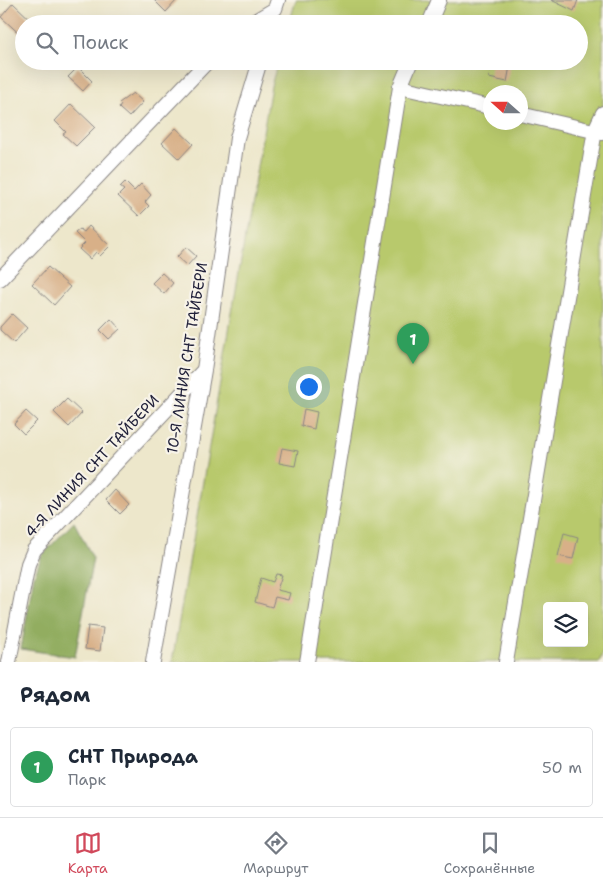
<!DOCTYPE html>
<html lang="ru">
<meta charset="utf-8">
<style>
body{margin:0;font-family:"Shantell Sans",sans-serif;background:#f2f2f3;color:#1f2937}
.controls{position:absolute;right:15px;bottom:15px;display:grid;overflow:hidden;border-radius:5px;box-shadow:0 5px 20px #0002}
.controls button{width:45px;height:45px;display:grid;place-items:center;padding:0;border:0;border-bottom:1px solid #e0e1e3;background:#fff;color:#1f2937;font:25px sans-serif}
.compass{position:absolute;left:483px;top:85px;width:45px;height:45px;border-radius:50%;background:#fff;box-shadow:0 5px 20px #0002;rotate:291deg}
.you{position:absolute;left:308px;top:386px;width:18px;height:18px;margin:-12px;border:4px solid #fff;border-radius:50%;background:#1a73e8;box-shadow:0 0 0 8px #1a73e833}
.badge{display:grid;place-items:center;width:32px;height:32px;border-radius:50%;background:#d1495b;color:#fff;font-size:16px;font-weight:700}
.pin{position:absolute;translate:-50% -41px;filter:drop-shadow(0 1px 2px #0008)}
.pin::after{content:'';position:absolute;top:26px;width:18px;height:15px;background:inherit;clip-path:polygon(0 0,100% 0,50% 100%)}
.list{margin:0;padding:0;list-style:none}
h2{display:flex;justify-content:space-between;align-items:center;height:65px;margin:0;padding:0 20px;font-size:21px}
h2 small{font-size:16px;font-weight:400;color:#747a83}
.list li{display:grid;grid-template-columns:32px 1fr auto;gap:15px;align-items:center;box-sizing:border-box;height:80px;margin:0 10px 10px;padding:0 10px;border:1px solid #e0e1e3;border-radius:5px}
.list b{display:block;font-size:19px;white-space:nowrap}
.list p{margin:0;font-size:16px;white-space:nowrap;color:#747a83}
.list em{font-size:16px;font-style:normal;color:#747a83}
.icon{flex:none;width:28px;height:28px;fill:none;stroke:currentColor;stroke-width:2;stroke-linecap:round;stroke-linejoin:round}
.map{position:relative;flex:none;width:603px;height:662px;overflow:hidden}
.search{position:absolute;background:#fff;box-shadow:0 5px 20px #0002;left:15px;right:15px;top:15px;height:55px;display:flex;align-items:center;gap:12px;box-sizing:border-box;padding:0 18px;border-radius:28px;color:#747a83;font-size:19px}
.sheet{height:155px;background:#fff}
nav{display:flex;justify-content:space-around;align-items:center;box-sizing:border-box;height:70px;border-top:1px solid #e0e1e3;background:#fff;font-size:14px;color:#747a83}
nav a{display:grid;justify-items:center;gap:2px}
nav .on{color:#d1495b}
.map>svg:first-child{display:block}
.green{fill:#b8c96c;stroke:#6d7654;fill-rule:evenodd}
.forest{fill:#92ad60;stroke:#5a684e}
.building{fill:#d8b088}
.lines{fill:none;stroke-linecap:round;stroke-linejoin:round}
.street-casing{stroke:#888483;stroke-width:16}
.street{stroke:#fff;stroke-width:14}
.labels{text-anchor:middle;stroke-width:4.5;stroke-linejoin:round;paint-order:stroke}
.street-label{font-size:15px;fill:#22223b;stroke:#f7f3e8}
</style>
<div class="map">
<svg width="603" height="662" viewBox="0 0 603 662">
<rect width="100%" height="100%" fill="#f7f3e8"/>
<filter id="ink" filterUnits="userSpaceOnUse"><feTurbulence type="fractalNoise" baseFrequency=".02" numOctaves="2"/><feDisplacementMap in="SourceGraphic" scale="10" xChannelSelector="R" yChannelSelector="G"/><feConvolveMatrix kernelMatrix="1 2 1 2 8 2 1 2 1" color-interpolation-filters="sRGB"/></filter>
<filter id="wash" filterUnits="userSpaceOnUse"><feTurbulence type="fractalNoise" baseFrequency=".0096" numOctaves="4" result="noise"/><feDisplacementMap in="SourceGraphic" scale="20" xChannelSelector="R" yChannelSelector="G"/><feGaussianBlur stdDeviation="1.12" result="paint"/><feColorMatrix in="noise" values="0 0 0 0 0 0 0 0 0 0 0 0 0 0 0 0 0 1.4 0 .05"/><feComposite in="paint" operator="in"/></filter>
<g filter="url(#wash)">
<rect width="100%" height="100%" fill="#ede7cb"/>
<path class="green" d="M296,0H603V653L599,662H172L271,86L278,61H579V24H289ZM490,92H520V122H490ZM547,606H584V643H547Z"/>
<path class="forest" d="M74,522L93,558L75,657L21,649L34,576L42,555Z"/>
<g id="blocks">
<g class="building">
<path d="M154,0H177L166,12Z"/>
<path d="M551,0H578L574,11Z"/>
<path d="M13,3L35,24H24V38L1,17Z"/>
<path d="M491,62L510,66L507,82L489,78Z"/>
<path d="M78,67L92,81L83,91L68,77Z"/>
<path d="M133,93L143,102L129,117L119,108L121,105L119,103Z"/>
<path d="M71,104L95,127L76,146L63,134L66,132L55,121Z"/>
<path d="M176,128L193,144L179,159L162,143Z"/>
<path d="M125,182L134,191L141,184L151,195L145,202L149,206L139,216L118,196L124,190L120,187Z"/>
<path d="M89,226L110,246L100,256L96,252L90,259L79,249L85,243L75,233L80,229L84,232Z"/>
<path d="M186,247L196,256L187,266L177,257Z"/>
<path d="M48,267L70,287L54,305L32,284Z"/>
<path d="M162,273L173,283L164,294L152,283Z"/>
<path d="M12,314L27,328L14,343L0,330V327Z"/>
<path d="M111,319L120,329L109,339L100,330Z"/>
<path d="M67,399L82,413L69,427L54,412Z"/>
<path d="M304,409L317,412L314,429L301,426Z"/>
<path d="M26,411L37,421L24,434L14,424Z"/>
<path d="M282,448L298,451L295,466L279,463Z"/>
<path d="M115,490L129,505L120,514L106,500Z"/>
<path d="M564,533L578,537L573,559L558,556Z"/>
<path d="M276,574L282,575L277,590L290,593L288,600L275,597L272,607L255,602L261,578L273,582Z"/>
<path d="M88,626L103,628L100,651L85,649Z"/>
</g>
</g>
</g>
<g filter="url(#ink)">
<use href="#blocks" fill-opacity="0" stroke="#888483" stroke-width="1"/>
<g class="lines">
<defs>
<g id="street">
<path d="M250,24L275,9L278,0"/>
<path d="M429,24L439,0"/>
<path d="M400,87L490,107"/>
<path d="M520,114L602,133"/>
<path d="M0,279L208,61"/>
<path d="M9,662L28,564L34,550L203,371"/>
<path d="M153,662L204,370L237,138L260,61"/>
<path d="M307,662L400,87L411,61"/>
<path d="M506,662L595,130L603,113"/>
</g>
</defs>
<use href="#street" class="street-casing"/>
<use href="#street" class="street"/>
</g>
</g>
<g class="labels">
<g class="street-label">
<text transform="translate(187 358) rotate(-81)" y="5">10-Я ЛИНИЯ СНТ ТАЙБЕРИ</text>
<text transform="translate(92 466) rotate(-47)" y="5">4-Я ЛИНИЯ СНТ ТАЙБЕРИ</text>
</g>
</g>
</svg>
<div class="controls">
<button><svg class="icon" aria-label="layers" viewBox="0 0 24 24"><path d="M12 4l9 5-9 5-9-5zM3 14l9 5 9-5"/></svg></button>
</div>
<svg class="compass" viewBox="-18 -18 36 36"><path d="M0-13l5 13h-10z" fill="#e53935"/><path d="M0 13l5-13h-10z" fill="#747a83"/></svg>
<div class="you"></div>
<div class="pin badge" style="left:413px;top:364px;background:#2e9e5b">1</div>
<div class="search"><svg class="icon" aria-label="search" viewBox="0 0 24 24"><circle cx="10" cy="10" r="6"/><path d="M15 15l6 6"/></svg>Поиск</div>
</div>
<section class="sheet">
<h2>Рядом<small></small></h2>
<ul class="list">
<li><span class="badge" style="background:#2e9e5b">1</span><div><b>СНТ Природа</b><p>Парк</p></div><em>50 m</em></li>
</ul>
</section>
<nav>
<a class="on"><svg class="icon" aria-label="map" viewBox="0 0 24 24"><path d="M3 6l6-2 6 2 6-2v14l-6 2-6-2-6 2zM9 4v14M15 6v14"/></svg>Карта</a>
<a><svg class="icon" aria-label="directions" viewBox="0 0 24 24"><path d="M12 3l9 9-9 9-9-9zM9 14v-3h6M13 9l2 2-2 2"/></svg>Маршрут</a>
<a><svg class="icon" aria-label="saved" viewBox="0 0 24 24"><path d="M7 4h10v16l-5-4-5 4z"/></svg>Сохранённые</a>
</nav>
